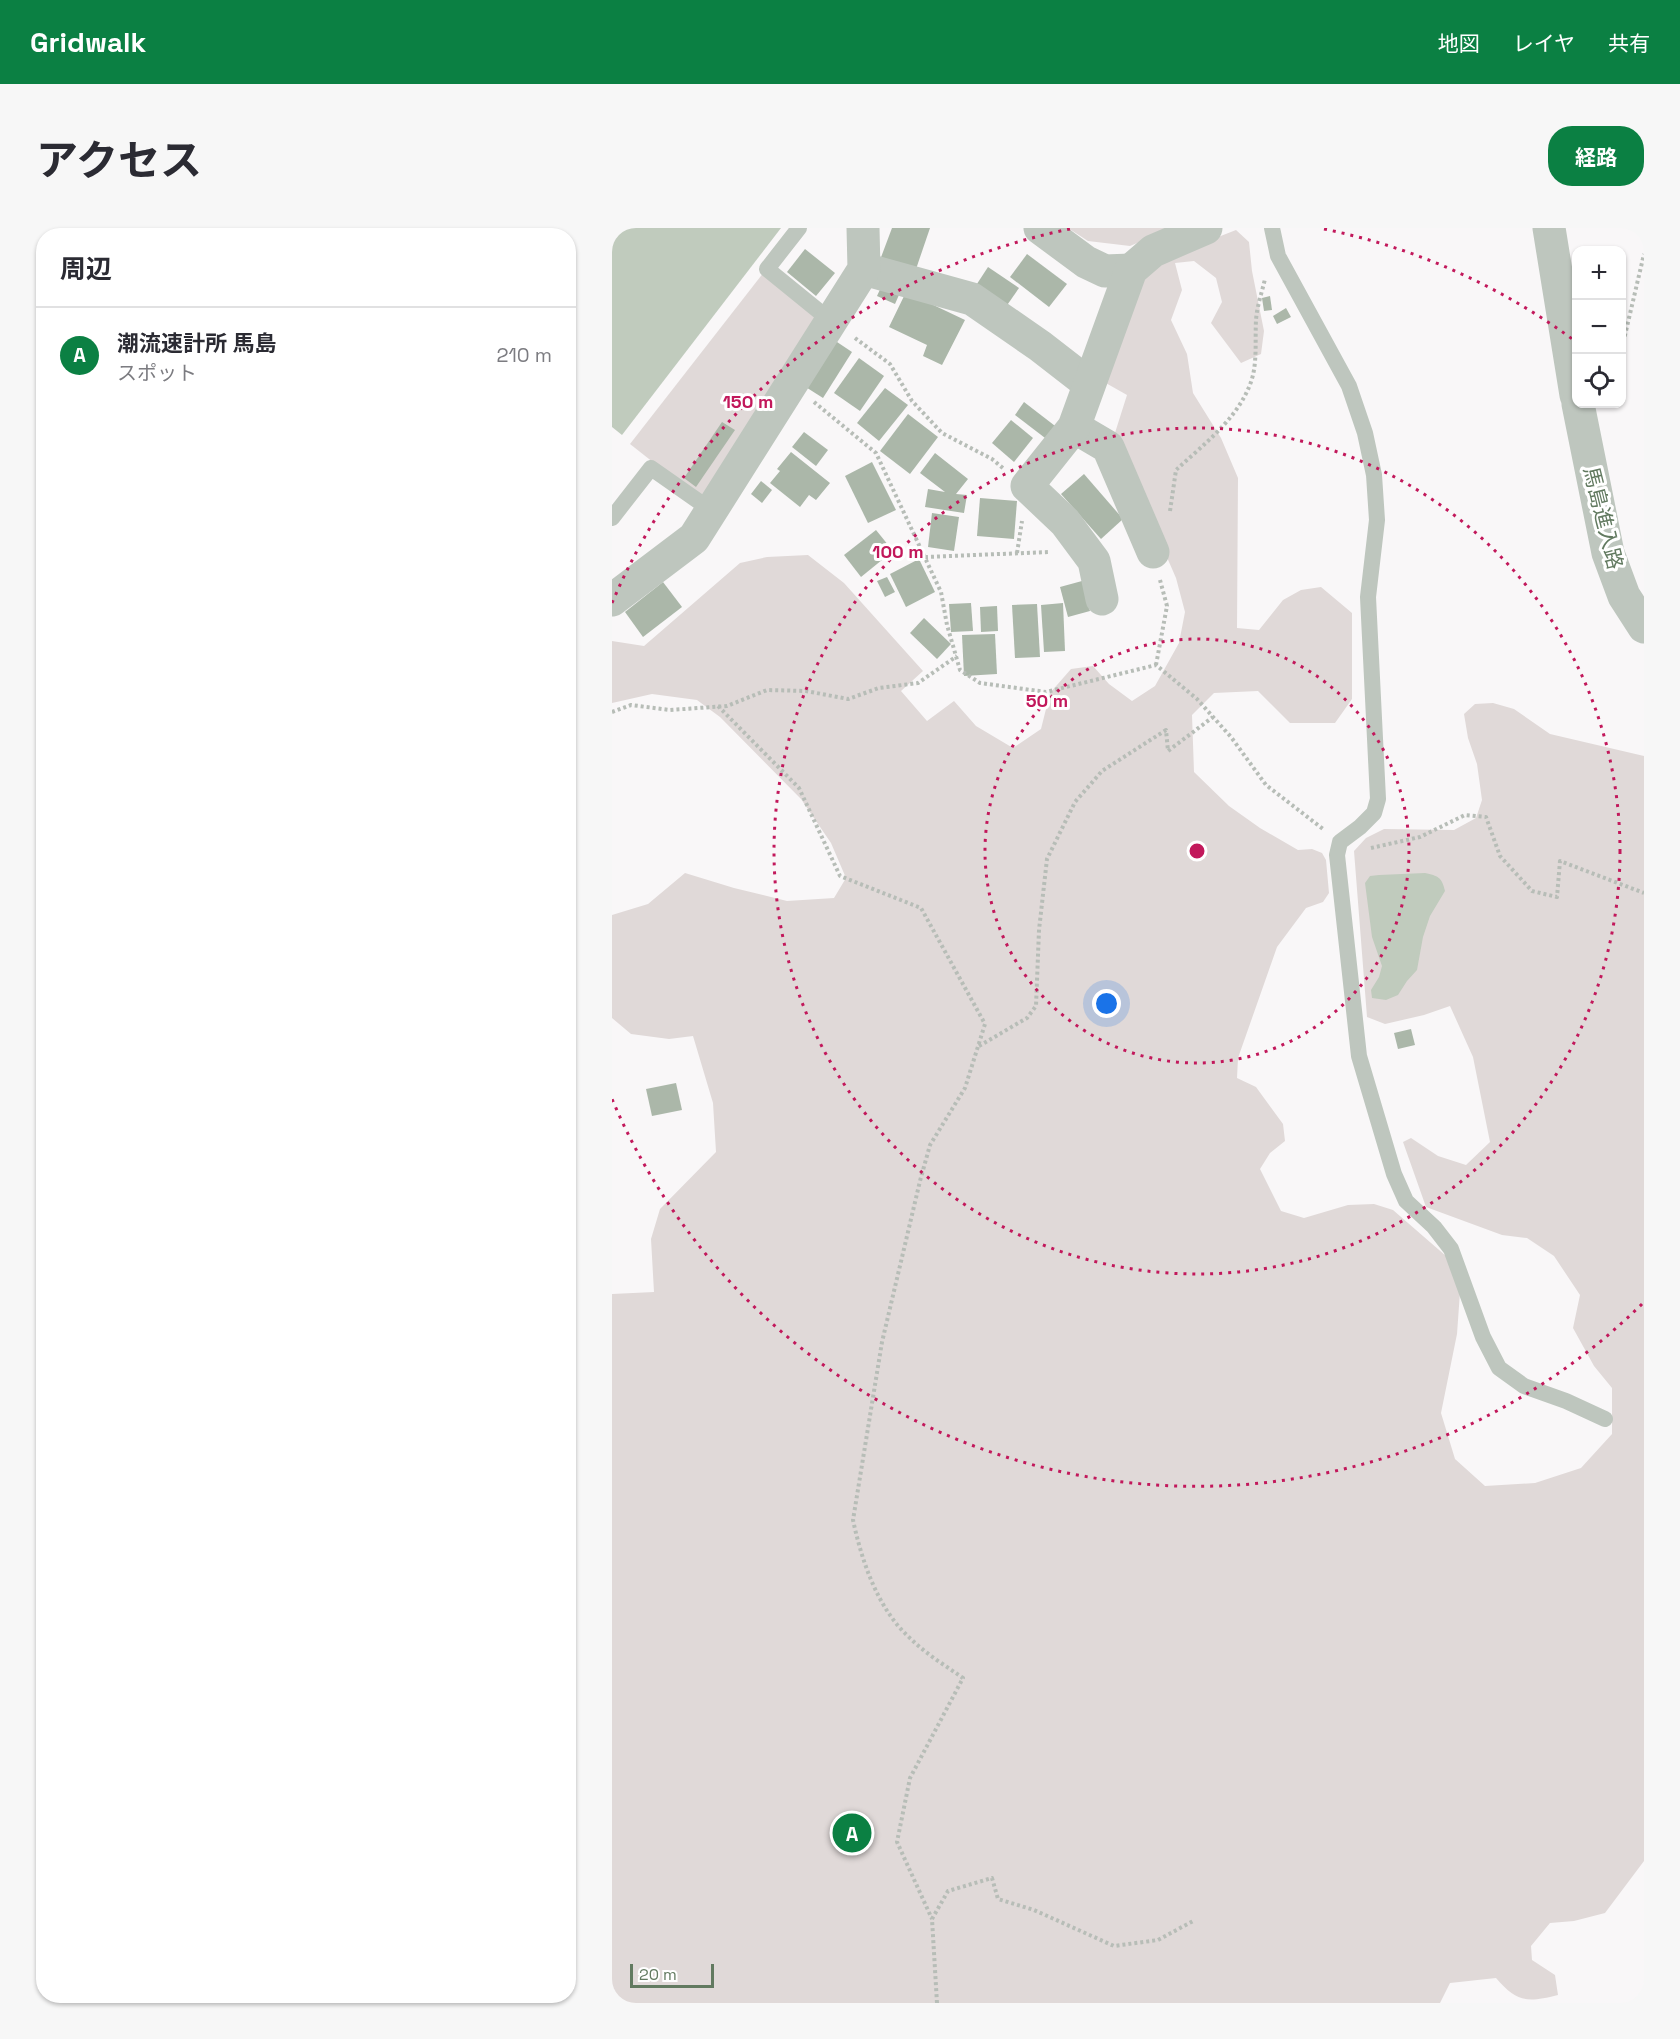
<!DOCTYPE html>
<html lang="ja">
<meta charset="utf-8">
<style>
body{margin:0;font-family:"Space Grotesk","Noto Sans JP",sans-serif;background:#f7f7f7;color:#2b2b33}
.controls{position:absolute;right:18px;top:18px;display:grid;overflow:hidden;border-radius:12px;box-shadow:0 2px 4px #0004}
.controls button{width:54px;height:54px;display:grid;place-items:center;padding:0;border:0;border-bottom:2px solid #e1e1e2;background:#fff;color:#2b2b33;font:30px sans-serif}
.scale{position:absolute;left:18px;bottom:15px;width:84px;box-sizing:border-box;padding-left:6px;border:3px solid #627a60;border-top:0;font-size:16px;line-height:21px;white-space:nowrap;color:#627a60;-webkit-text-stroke:4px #fff;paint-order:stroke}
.you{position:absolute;left:495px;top:776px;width:21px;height:21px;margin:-15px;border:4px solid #fff;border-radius:50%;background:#1a73e8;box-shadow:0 0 0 9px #1a73e833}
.badge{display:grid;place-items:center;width:39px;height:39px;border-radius:50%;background:#0b8043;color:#fff;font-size:20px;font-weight:700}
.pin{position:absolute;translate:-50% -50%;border:3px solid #fff;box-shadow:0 2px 6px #0006}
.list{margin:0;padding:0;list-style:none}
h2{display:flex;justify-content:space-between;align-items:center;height:78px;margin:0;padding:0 24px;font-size:26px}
h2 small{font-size:20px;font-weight:400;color:#7c7c81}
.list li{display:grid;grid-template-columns:39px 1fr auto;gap:18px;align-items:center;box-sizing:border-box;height:96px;padding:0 24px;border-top:2px solid #e1e1e2}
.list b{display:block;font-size:22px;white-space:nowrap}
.list p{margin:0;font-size:20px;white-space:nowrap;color:#7c7c81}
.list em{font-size:20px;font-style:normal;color:#7c7c81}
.icon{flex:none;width:33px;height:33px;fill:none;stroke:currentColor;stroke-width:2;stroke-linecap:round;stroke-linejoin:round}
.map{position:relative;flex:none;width:1032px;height:1775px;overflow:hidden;border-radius:24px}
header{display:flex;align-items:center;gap:36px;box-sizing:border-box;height:84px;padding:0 30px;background:#0b8043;color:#fff}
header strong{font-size:28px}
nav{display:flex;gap:33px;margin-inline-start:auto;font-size:21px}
.intro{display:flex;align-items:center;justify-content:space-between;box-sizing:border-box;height:144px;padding:0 36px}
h1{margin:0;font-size:42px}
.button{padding:15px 27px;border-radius:24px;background:#0b8043;color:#fff;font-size:21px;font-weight:700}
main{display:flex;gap:36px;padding:0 36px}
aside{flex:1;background:#fff;border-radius:24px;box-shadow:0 2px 4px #0004}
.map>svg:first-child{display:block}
.green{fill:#e0d9d8}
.water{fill:#c0cbbd}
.building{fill:#abb7a9}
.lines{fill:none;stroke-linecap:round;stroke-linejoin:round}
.path{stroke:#b7bdb7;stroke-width:4;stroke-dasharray:3 3;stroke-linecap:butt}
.service{stroke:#bec6be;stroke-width:16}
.minor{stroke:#bec6be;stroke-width:33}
.ring{fill:none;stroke:#c2185b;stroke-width:3;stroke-dasharray:3 6}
.labels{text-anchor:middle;stroke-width:6;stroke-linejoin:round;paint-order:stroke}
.street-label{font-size:21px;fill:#627a60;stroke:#fff}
.centre{fill:#c2185b;stroke:#fff;stroke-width:3}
.ring-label{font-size:18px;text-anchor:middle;font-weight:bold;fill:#c2185b;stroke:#fff;stroke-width:6;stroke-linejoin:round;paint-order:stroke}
</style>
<header>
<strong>Gridwalk</strong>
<nav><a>地図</a><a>レイヤ</a><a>共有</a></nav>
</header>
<div class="intro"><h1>アクセス</h1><a class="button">経路</a></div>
<main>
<aside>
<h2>周辺<small></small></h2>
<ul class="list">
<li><span class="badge">A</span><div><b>潮流速計所 馬島</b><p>スポット</p></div><em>210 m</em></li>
</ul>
</aside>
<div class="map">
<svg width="1032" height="1775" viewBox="0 0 1032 1775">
<rect width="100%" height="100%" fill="#f9f7f8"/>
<g class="green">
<path d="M456,0H561L518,18L476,13Z"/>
<path d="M624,2L637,14L640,43L652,103L649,126L629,135L599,95L610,74L604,50L582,33L563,35L570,62L559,92L575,126L581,165L609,210L626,250L625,400L647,402L671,372L689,362L709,359L740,385V471L723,495H678L646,463L602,465L580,487L582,544L617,578L648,600L686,622L700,621L710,625L714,632L717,665L711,674L694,680L665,719L626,830L625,850L644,859L671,896L673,913L658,925L648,941L669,983L692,990L736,977L762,976L781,982L834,1028L848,1064L845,1106L829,1185L843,1231L873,1258L923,1255L969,1240L1000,1206V1160L982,1138L961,1100L968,1067L942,1028L915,1010L890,1007L814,979L791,914L799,910L826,928L854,937L878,914L861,829L838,778L812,787L773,796L755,789L742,623L754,610L772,601L842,602L864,590L870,572L865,536L856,510L852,486L863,476L881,475L902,481L938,506L1032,528V1633L993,1685L962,1693L938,1695L919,1718L920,1732L943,1747L946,1767C914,1775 905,1774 884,1750L838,1755L828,1775H0V1066L42,1064L39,1011L48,981L104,924L101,875L81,808L57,811L19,806L0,790V687L36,676L73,645L122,660L175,673L222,670L234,650L219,615L189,571L108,489L85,472L40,466L0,475V413L32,418L128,335L155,329L196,327L232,355L311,443L289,463L315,493L342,473L364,498L401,520L429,501L438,465L459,441L481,438L497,456L520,473L543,458L567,415L573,384L564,350L502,208L515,167L492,154L529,53L545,33Z"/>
<path d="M152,44L211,95L94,276L18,216Z"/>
</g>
<g class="water">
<path d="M0,0H169L10,207L0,199Z"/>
<path d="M813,645C826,648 830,649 833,663L818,688L811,709L805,742L795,753L786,767L774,772L760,770L759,762L767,749L770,738L760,709L753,655L758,648L767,647Z"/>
</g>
<g class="building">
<path d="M280,0H318L303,44L268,32Z"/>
<path d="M193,21L223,45L204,68L175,44Z"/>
<path d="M415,26L455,56L437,79L398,49Z"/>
<path d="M376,39L407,60L391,83L361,62Z"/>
<path d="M272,53L290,60L283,76L265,68Z"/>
<path d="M294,64L353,92L330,137L311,128L315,117L277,99Z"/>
<path d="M658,68L660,82L652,83L650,70Z"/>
<path d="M674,80L679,89L665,96L661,88Z"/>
<path d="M219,110L240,124L211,170L189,156Z"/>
<path d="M247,130L272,148L248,183L222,165Z"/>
<path d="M273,160L296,177L267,213L245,195Z"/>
<path d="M412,174L447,201L437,213L403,187Z"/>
<path d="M296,186L326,209L298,246L268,223Z"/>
<path d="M399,192L421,210L402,234L380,215Z"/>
<path d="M110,194L123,202L84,259L72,250Z"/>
<path d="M192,204L216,222L204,238L180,219Z"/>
<path d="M179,224L218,255L204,272L197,267L188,279L158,255L168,243L165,241Z"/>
<path d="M323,225L356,251L344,266L355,267L352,285L313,279L316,261L333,264L308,245Z"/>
<path d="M260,234L284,282L256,295L233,248Z"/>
<path d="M472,246L511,291L489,311L449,266Z"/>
<path d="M149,253L160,262L150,275L139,266Z"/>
<path d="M368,270L405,273L402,311L365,308Z"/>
<path d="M320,285L347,289L342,323L316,319Z"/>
<path d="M264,302L281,323L249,349L232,327Z"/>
<path d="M307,331L323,364L294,379L278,346Z"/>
<path d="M275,349L283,364L273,369L265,353Z"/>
<path d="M470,353L478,383L456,389L448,359Z"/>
<path d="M51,354L70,379L31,409L13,384Z"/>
<path d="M359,375L361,403L339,404L337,376Z"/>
<path d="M451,375L453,423L432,424L429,377Z"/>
<path d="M425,376L428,429L403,430L400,377Z"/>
<path d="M385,378L386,403L369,404L368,379Z"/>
<path d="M312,390L339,416L325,431L298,405Z"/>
<path d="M383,406L385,446L352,448L350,407Z"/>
<path d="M799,801L803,817L786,821L782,805Z"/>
<path d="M64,855L70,882L40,888L34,861Z"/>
</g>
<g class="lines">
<g class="path">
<path d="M243,110L278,136L300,173L330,205L380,231L392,241"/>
<path d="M1010,120L1032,26"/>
<path d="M202,174L264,225L329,364L335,397L348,442L368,455L434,464L544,437L585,471L619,509L654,557L711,601"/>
<path d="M558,283L564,242C592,216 631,187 641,147C645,129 643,110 644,92C645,78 650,64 653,51"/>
<path d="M405,325L410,293"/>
<path d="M313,329L438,324"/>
<path d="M544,437L555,378L548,352"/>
<path d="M106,478L187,560L228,648L309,680L373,796L353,860L318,917L308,953L270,1114L241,1292C250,1334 266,1382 299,1411C314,1426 334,1438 351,1450L298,1550L285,1614L320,1691"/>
<path d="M0,484L19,477L58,482L115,478L155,462L194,463L236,471L267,460L306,455L345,428"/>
<path d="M759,620L808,609L853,587L874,589L888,628L920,663L945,669L948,633L1032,665"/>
<path d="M367,818L415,790L424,778L427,702L435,631L463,574L490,543L554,502L556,523L601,489"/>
<path d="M325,1775L320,1691L336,1663L380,1650L386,1671L422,1682L502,1718L546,1712L583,1692"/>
</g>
<g class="service">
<path d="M187,0L155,41L219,93"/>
<path d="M660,0L666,28L737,158L753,205L762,247L765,292L756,369L766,571L762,585L748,599L728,614L725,627L747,828L782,946L794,973L822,999L839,1021L871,1109L887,1140L912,1158L954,1173L993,1191"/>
<path d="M0,290L39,240L99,282"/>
</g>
<g class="minor">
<path d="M428,0L474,34L493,43L519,42"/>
<path d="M937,0L964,167"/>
<path d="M252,41L360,71L428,118L477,156"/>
<path d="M966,176L996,325L1012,368L1032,399"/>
<path d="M462,199L496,219L541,324"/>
<path d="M490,371L482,333L453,294L415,258L462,199L519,42L541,23L594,0"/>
<path d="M0,372L82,310L252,41L251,0"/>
</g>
</g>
<g class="ring">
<circle cx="585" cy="623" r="212"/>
<circle cx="585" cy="623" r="423"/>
<path d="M1030 1076A635 635 0 0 1 0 871M0 375A635 635 0 0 1 458 1M712 1A635 635 0 0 1 963 113"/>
</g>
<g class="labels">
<g class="street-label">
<text transform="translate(991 290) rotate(76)" y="7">馬島進入路</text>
</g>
</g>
<circle cx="585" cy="623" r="9" class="centre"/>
<g class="ring-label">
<text x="136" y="180">150 m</text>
<text x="286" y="330">100 m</text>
<text x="435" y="479">50 m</text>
</g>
</svg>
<div class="controls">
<button>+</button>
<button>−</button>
<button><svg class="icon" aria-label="locate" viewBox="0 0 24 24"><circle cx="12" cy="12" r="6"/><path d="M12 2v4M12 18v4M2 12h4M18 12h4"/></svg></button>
</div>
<div class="scale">20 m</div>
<div class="you"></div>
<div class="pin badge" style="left:240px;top:1605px">A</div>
</div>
</main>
